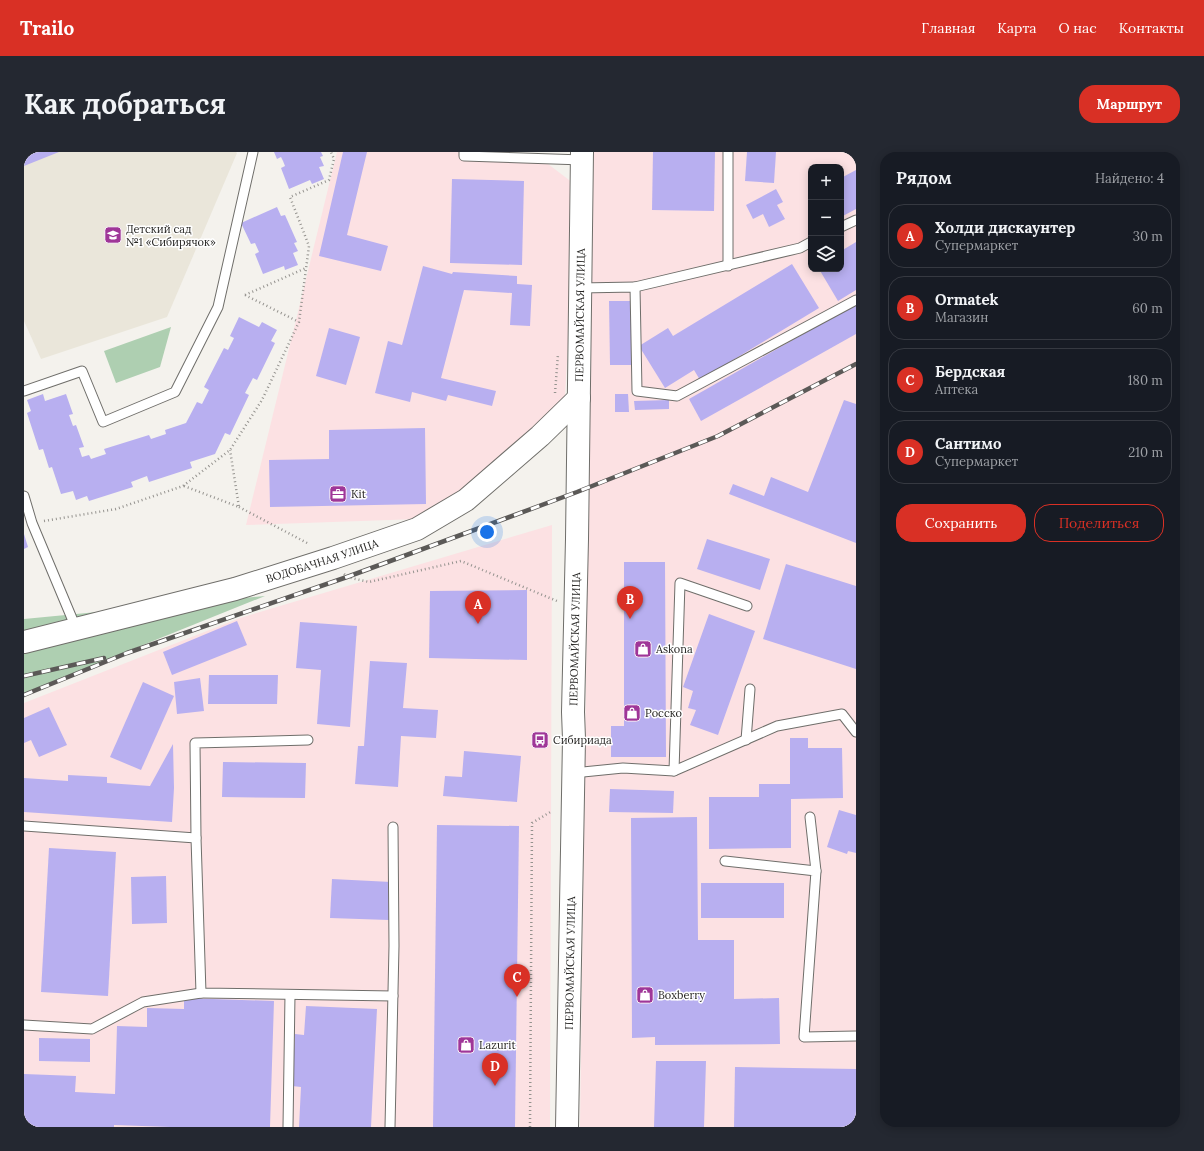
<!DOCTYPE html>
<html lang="ru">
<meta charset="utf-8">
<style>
body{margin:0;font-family:Lora,serif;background:#242831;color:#f1f3f6}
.controls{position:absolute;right:12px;top:12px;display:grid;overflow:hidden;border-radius:8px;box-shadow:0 2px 10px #0003}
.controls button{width:36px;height:36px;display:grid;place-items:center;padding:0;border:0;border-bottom:1px solid #363941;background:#171b24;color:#f1f3f6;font:20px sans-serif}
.you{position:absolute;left:463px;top:380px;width:14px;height:14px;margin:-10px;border:3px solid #fff;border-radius:50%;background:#1a73e8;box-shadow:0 0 0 6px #1a73e833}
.badge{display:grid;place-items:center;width:26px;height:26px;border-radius:50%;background:#d93025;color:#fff;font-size:13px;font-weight:700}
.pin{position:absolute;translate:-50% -33px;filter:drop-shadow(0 1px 2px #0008)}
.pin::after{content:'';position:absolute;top:21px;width:14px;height:12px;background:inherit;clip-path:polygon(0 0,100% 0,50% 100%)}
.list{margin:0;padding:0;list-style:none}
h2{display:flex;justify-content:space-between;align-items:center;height:52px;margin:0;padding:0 16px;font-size:17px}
h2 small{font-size:13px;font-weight:400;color:#9ea1a6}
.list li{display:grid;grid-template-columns:26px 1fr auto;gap:12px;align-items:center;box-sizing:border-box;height:64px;margin:0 8px 8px;padding:0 8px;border:1px solid #363941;border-radius:16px}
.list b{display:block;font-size:15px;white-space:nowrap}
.list p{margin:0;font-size:13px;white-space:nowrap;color:#9ea1a6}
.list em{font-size:13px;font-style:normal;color:#9ea1a6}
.actions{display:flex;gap:8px;padding:12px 16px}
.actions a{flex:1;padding:9px 0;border:1px solid #d93025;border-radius:16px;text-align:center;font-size:14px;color:#d93025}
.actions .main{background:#d93025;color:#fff}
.icon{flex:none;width:22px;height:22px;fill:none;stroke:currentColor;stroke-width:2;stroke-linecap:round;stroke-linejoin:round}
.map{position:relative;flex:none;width:832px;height:975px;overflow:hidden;border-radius:16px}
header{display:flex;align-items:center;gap:24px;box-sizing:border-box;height:56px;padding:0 20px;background:#d93025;color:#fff}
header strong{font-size:19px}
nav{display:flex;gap:22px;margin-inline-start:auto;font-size:14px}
.intro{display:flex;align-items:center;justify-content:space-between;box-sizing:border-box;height:96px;padding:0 24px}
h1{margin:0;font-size:28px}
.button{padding:10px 18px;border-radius:16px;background:#d93025;color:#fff;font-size:14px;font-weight:700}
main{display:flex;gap:24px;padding:0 24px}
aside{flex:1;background:#171b24;border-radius:16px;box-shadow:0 2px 10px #0003}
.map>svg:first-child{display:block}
.industrial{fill:#fce1e3;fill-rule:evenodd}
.built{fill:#eae6da}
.green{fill:#aecfb1}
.building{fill:#b8aff0}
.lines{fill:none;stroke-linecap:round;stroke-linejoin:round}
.lane-casing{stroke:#6f6e6a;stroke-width:11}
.secondary-casing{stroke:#6f6e6a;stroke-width:24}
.path{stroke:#95938f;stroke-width:2.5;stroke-dasharray:1 3;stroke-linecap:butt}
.lane{stroke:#fff;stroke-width:9}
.secondary{stroke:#fff;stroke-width:22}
.rail-casing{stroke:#5b5957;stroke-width:4.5}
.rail{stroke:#fff;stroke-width:3;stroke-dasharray:9;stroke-linecap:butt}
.labels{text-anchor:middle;stroke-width:3;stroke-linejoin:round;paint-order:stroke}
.poi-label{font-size:11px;fill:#272624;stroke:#fff;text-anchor:start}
.street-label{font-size:11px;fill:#272624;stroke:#fff}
</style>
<header>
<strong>Trailo</strong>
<nav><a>Главная</a><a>Карта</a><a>О нас</a><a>Контакты</a></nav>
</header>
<div class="intro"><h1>Как добраться</h1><a class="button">Маршрут</a></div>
<main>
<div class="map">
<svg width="832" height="975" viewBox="0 0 832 975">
<rect width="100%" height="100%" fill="#f4f2ed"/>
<g class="industrial">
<path d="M313,0H463L524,12L553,34L541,244L423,366L222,373Z"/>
<path d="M569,0H832V975H556ZM787,15H817V117H787Z"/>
<path d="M528,373L526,975H0V551L216,466Z"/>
</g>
<path class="built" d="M0,0H212L213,1L143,165L17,207L0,169Z"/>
<g class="green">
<path d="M147,175L136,215L92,231L80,199Z"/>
<path d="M241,444L0,541V467Z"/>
</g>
<g class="building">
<path d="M0,0H35L0,14Z"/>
<path d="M250,0H297L299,4L296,5L300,14L295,15L300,27L288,32L286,28L265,37L257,16L261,14L259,9L257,5L253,7Z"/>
<path d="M319,0H343L323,83L364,94L357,119L295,104Z"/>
<path d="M629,0H691L690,59L628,58Z"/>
<path d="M723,0H752L750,31L721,29Z"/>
<path d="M832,18V57L817,65V26Z"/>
<path d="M428,27L500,29L498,113L426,111Z"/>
<path d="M752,37L759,50L753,53L761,67L745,75L739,62L729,67L722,53Z"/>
<path d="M253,55L257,64L261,63L273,90L270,91L274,99L269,101L274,113L261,118L260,114L239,122L231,102L235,100L231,91L227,92L217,71Z"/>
<path d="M832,90V138L814,149L795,117H817V99Z"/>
<path d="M768,112L795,156L676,228L670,218L641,236L615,194L644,176L649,184Z"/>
<path d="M399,114L428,122L429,120L493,124V132L508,133L506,174L486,173L488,141L440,138L417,226L472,239L468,254L424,243L422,249L388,240L386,250L351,241L364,189L378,193Z"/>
<path d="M585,149H607L608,213H586Z"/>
<path d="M832,152V182L677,269L665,247Z"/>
<path d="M215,165L235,175L238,170L253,178L247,189L251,191L233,228L229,226L221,241L225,243L206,283L201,281L191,302L166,310L168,316L125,330L123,324L107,330L109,335L65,349L63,344L52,348L49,339L37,342L28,315L25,316L19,297L15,298L3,261L7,259L3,248L19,242L21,249L42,242L49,262L45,263L49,274L52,273L60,295L55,296L58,305L65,303L67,307L82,302L80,297L125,283L127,287L142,282L141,278L162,271L173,250L178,252L185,238L180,235L200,196L204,198L210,186L206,184Z"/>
<path d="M305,176L336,185L322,233L292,224Z"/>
<path d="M591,242H604L605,260H591Z"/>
<path d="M645,248V257L611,258L610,249Z"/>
<path d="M820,248L832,252V391L705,342L709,332L740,344L747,325L784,340Z"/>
<path d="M401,276L402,352L246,355L245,308L305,307V278Z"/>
<path d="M0,382L4,395L0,397Z"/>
<path d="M683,387L746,407L736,438L673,417Z"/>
<path d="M600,410H641L642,605H587V574H600Z"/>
<path d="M762,412L832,434V517L739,487Z"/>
<path d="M503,438V508L405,506L406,439Z"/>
<path d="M685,462L731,479L694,583L666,573L672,558L664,556L669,539L659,535Z"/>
<path d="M213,469L223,493L148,523L139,500Z"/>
<path d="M276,470L333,474L326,575L293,572L297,518L272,516Z"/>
<path d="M346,509L383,511L379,556L414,558L412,586L377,584L374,635L331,632L334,594H340Z"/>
<path d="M185,523H254L253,552H184Z"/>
<path d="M176,526L180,559L153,562L150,530Z"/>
<path d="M119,530L150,544L117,618L86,605Z"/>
<path d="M25,555L43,593L15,605L7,588L0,591V566Z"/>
<path d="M766,586H784V596H818L819,646L767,647V696L685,697V645H735V632H766Z"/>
<path d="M149,592L150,636L148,670L0,660V626L44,629V623L83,625V631L126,634Z"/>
<path d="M440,599L497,604L493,650L419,644L421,624L438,625Z"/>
<path d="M199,610L282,611L281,646L198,645Z"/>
<path d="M586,637L650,639L649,661L585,660Z"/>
<path d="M815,658L832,663V701L824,699L823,702L803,695Z"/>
<path d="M673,665L674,788H710V847L755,846L756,892L631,893V885L608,886L607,666Z"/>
<path d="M413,673L495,674L491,975H409Z"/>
<path d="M25,696L92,700L84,844L17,840Z"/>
<path d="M142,724L143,771L108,772L107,725Z"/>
<path d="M308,727L367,730L365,768L306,766Z"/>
<rect x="677" y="731" width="83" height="35"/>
<path d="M160,846L250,849L246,975H146L90,973V975H0V922L52,924L51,940L91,942L93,874L123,875V856L160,857Z"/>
<path d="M282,854L353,857L347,975H275L277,935L268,934L271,882L280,883Z"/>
<path d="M15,886L66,887V910L15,909Z"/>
<path d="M632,909H682L680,975H630Z"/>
<path d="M711,915L832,917V975H710Z"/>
</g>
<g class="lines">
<defs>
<g id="lane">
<path d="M440,0V4L559,8"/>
<path d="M704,0V114"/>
<path d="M817,75L832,68"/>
<path d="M611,135L776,96L787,90"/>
<path d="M556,136L611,135L613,239L653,244L832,148"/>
<path d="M0,239L58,219L79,270L151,240L194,155L229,0"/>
<path d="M0,344L8,371L52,476"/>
<path d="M722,588L726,537"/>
<path d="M650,619L656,431L723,454"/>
<path d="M549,621L599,616L650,619L753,574L818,562L832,580"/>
<path d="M786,665L792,719"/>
<path d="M0,674L172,686L177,841L369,844"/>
<path d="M172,686L171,591L284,588"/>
<path d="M701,709L792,719L780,885L832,884"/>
<path d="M0,873L68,877L119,850L177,841"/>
<path d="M264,975L266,843"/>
<path d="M366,975L370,794L369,675"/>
</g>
<g id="secondary">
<path id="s1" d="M0,490L211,437L309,406L393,377L442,348L516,284L555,246"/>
<path id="s2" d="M543,975L550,587L549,560L553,387L558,0"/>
</g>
</defs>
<use href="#lane" class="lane-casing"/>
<use href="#secondary" class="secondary-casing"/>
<g class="path">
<path d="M221,143L282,116"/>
<path d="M221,143L275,170"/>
<path d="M531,241L534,202"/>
<path d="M160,334L215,355L206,298"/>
<path d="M215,355L285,392"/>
<path d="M20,369L92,357L159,334L206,298L238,248L275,170L285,94L266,45L305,28L310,7L307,0"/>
<path d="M320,422L323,425L345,430L437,409L533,449"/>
<path d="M506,975L508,671L528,659"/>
</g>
<use href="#lane" class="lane"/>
<use href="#secondary" class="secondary"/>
<defs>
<g id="rail">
<path d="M0,524L80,506"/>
<path d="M0,543L103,501L323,425L553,340L694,284L832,212"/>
</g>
</defs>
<use href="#rail" class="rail-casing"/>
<use href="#rail" class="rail"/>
</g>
<defs>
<symbol id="school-square" viewBox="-11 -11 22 22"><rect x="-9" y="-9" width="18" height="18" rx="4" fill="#9f3698" stroke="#fff"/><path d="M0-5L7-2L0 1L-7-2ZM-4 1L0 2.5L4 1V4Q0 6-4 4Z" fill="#fff"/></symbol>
<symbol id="office-square" viewBox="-11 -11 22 22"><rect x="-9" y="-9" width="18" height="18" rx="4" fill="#9f3698" stroke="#fff"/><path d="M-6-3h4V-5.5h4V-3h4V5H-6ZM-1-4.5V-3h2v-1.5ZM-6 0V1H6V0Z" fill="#fff"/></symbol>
<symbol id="shop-square" viewBox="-11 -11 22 22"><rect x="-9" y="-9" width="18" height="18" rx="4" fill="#9f3698" stroke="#fff"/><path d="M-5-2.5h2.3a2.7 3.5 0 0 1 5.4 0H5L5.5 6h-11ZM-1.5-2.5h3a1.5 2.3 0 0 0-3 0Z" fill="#fff"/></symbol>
<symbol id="bus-square" viewBox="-11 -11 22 22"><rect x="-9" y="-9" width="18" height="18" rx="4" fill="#9f3698" stroke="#fff"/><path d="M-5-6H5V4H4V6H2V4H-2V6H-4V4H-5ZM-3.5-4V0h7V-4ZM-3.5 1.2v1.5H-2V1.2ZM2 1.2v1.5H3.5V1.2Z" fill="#fff"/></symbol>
</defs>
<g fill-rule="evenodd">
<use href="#school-square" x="79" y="73" width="20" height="20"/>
<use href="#office-square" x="304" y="332" width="20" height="20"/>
<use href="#shop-square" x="609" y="487" width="20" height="20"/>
<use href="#shop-square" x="598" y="551" width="20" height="20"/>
<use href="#bus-square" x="506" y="578" width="20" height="20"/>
<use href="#shop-square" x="611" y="833" width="20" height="20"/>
<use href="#shop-square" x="432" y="883" width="20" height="20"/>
</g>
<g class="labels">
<g class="poi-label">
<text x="102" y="81">Детский сад<tspan x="102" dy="13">№1 «Сибирячок»</tspan></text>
<text x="327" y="346">Kit</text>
<text x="632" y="501">Askona</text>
<text x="621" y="565">Росско</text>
<text x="529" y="592">Сибириада</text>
<text x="634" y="847">Boxberry</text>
<text x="455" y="897">Lazurit</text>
</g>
<g class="street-label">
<text dy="4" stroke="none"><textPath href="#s2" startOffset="812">ПЕРВОМАЙСКАЯ УЛИЦА</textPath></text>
<text dy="4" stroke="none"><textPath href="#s1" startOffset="309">ВОДОБАЧНАЯ УЛИЦА</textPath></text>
<text dy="4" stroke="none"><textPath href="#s2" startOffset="488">ПЕРВОМАЙСКАЯ УЛИЦА</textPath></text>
<text dy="4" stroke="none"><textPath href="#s2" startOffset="164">ПЕРВОМАЙСКАЯ УЛИЦА</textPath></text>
</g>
</g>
</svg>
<div class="controls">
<button>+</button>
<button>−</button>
<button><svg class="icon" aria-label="layers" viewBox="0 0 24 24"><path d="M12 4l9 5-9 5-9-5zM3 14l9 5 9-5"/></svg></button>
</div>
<div class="you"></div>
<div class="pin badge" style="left:454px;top:472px">A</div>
<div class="pin badge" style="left:606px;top:467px">B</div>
<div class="pin badge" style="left:493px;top:845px">C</div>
<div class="pin badge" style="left:471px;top:934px">D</div>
</div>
<aside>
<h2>Рядом<small>Найдено: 4</small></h2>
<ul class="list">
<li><span class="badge">A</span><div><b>Холди дискаунтер</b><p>Супермаркет</p></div><em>30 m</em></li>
<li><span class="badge">B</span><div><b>Ormatek</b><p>Магазин</p></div><em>60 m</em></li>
<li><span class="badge">C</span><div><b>Бердская</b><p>Аптека</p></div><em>180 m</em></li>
<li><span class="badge">D</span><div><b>Сантимо</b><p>Супермаркет</p></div><em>210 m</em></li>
</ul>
<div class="actions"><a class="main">Сохранить</a><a>Поделиться</a></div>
</aside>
</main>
